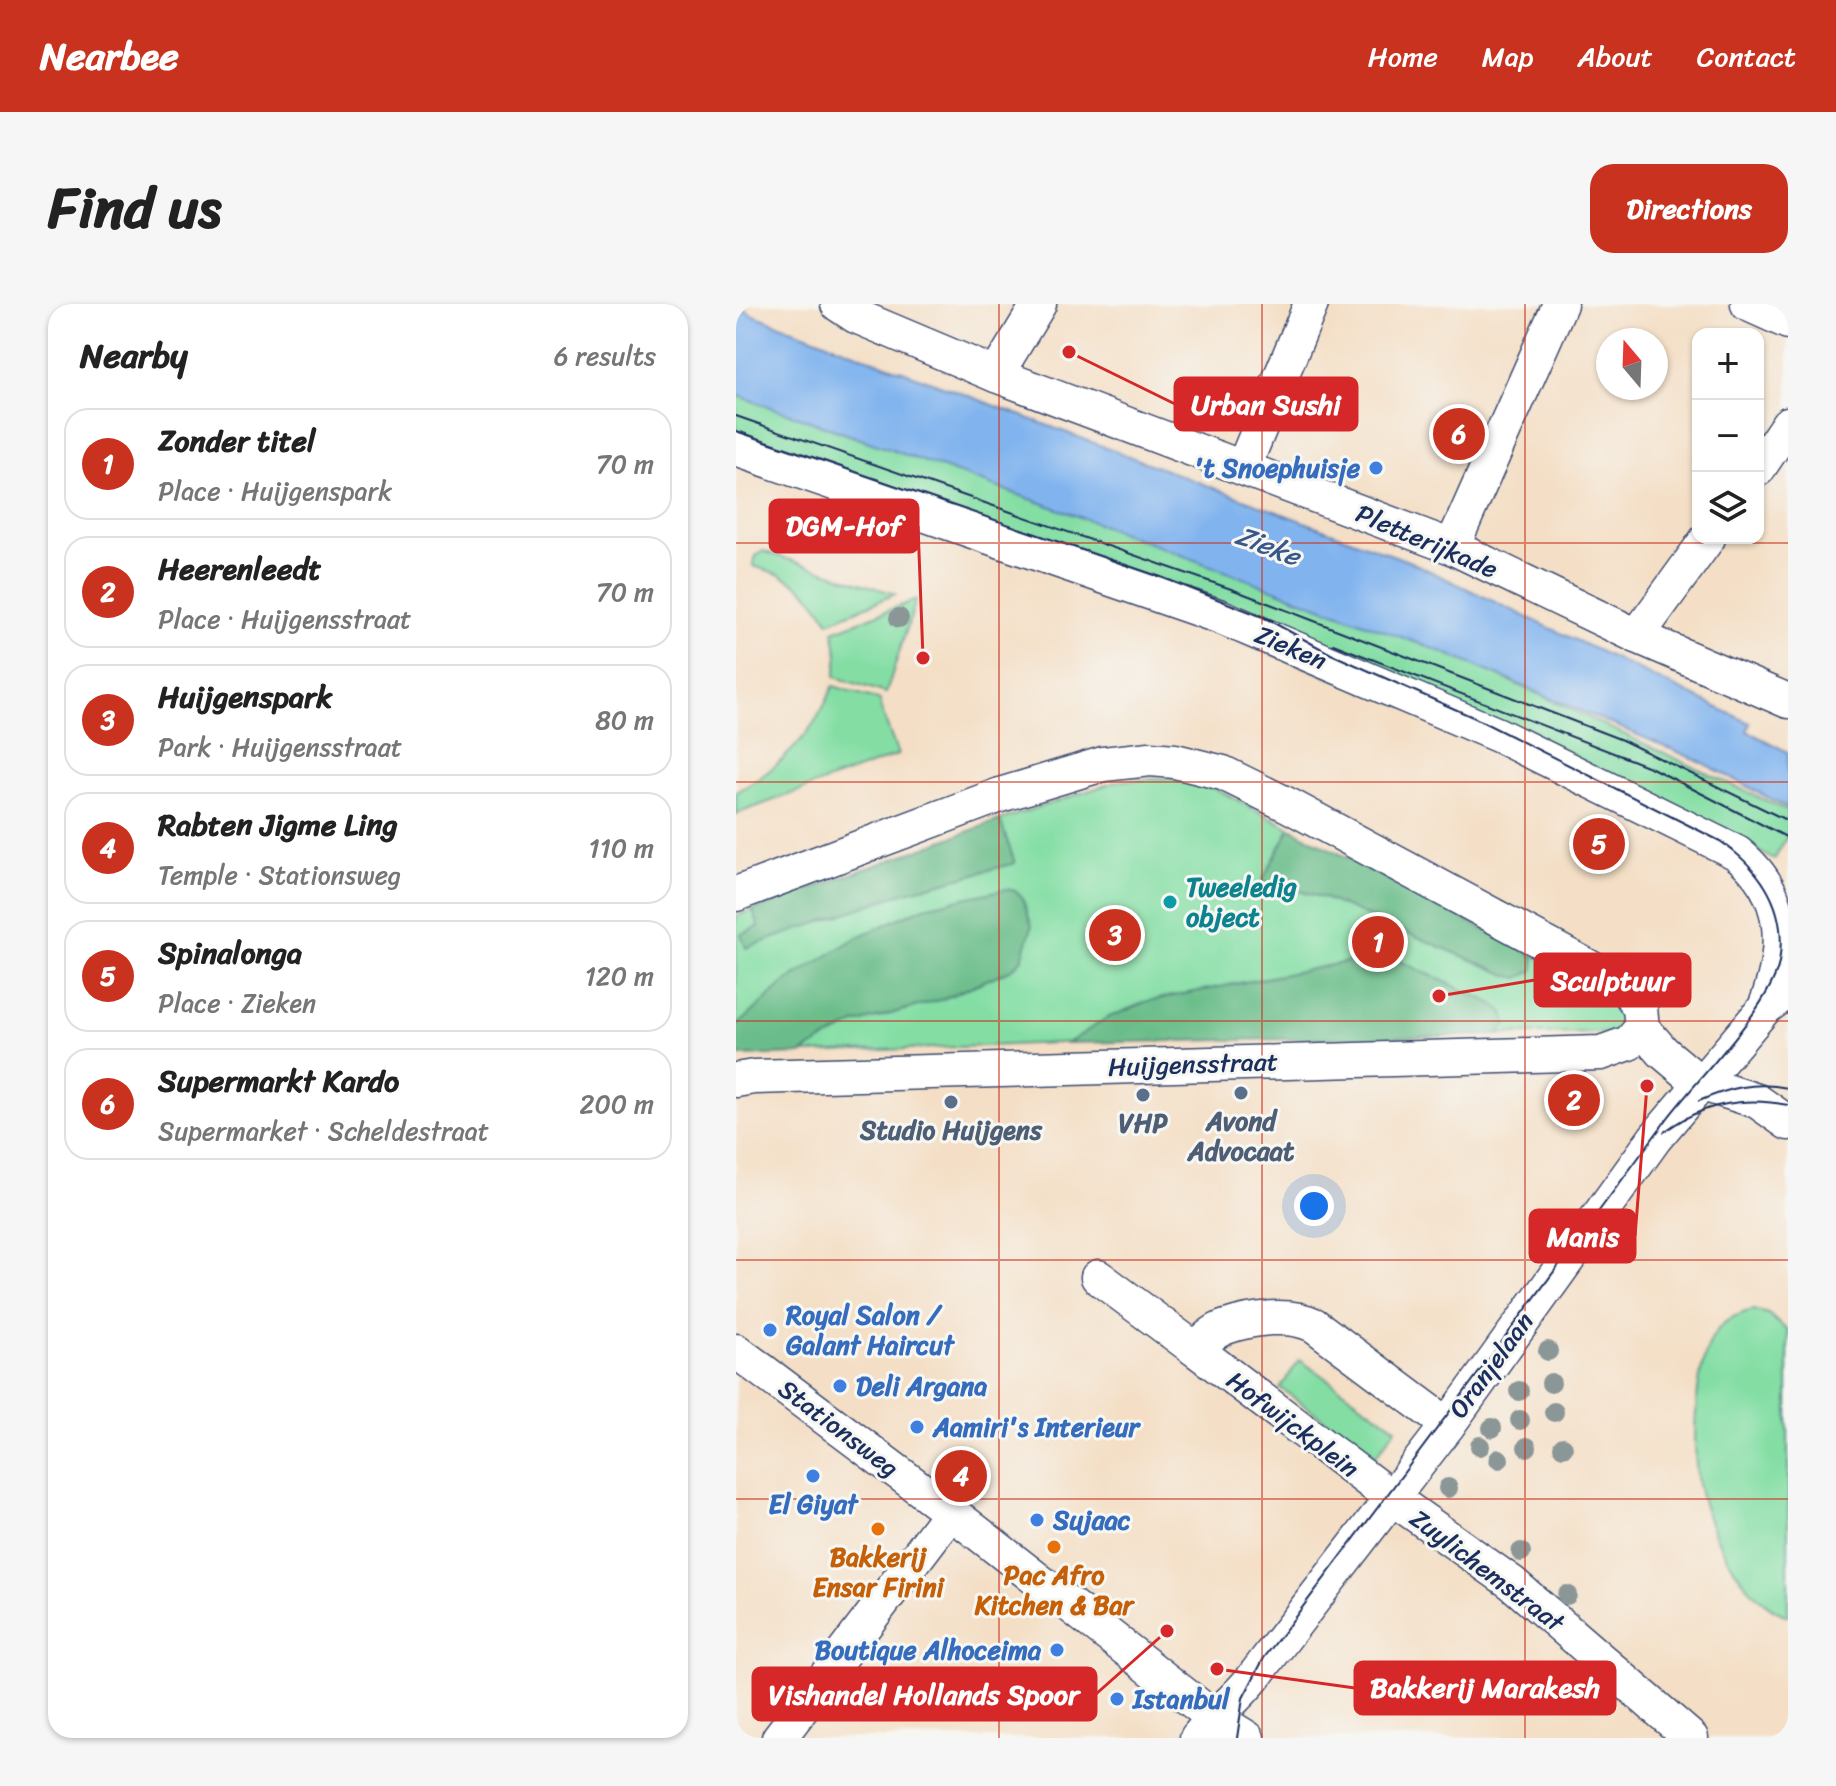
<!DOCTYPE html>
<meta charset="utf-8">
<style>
body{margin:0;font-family:Sriracha,sans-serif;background:#f6f6f6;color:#222}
.controls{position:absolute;right:24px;top:24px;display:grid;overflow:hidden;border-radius:16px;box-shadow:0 2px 6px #0004}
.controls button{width:72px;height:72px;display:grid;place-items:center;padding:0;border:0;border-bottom:2px solid #e0e0e0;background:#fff;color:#222;font:40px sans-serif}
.compass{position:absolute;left:860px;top:24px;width:72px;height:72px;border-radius:50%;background:#fff;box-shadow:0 2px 6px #0004;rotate:341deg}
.you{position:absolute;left:578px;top:902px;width:28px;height:28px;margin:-20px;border:6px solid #fff;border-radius:50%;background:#1a73e8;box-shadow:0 0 0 12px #1a73e833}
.badge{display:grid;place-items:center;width:52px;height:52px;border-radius:50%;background:#c8321e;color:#fff;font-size:26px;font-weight:700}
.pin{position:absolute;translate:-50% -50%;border:4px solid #fff;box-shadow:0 2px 8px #0006}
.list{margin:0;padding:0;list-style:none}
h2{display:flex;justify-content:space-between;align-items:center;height:104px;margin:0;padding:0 32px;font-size:34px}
h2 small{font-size:26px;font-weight:400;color:#767676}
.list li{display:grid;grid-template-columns:52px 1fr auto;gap:24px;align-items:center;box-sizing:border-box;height:112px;margin:0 16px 16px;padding:0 16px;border:2px solid #e0e0e0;border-radius:24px}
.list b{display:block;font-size:30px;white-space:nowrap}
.list p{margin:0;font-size:26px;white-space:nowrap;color:#767676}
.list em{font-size:26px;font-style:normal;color:#767676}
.icon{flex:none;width:44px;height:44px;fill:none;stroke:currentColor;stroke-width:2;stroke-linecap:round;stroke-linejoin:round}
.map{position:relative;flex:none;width:1052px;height:1434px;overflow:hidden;border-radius:24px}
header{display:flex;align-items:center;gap:48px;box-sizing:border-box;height:112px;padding:0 40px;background:#c8321e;color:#fff}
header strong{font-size:38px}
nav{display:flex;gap:44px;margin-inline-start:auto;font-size:28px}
.intro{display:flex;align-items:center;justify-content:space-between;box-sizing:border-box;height:192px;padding:0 48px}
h1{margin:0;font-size:56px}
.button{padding:20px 36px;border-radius:24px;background:#c8321e;color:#fff;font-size:28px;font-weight:700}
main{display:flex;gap:48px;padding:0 48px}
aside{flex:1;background:#fff;border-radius:24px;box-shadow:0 2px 6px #0004}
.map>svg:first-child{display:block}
.green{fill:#84dea4;stroke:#508681;stroke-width:2}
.forest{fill:#6bbd8a;stroke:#437674;stroke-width:2}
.water{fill:#81b4ee;stroke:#4e72a6;stroke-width:2}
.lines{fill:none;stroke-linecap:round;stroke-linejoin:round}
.minor-casing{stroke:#3c496e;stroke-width:37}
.minor{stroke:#fff;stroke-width:34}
.tram{stroke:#1b2f5e;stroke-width:2}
.tree{fill:#8b9697}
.grid{fill:none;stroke:#c8321e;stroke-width:2;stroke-opacity:0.55}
.shop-dot{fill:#3f7fe0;stroke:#f6f6f2;stroke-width:3}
.culture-dot{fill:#0f9aa8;stroke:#f6f6f2;stroke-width:3}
.service-dot{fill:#5c6f8a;stroke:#f6f6f2;stroke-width:3}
.food-dot{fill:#e8710a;stroke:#f6f6f2;stroke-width:3}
.labels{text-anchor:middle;stroke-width:6;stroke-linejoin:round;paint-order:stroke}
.shop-label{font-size:26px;font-weight:bold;fill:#366cbe;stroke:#f6f6f2;text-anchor:start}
.street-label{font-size:26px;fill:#1b2f5e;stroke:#f6f6f2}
.culture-label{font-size:26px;font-weight:bold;fill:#0d838f;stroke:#f6f6f2;text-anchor:start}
.service-label{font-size:26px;font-weight:bold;fill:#4e5e75;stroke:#f6f6f2}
.food-label{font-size:26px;font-weight:bold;fill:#c56008;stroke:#f6f6f2}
.water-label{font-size:28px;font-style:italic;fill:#3a5789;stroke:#f6f6f2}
.leader{fill:none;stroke:#d62828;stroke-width:3}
.callout-dot{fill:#d62828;stroke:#f6f6f2;stroke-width:3}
.callout{fill:#d62828;stroke:#d62828;stroke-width:3}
.callout-label{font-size:28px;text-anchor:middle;font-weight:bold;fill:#fff}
</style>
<header>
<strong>Nearbee</strong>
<nav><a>Home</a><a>Map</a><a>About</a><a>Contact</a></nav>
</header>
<div class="intro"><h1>Find us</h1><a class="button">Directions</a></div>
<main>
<aside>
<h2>Nearby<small>6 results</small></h2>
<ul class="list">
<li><span class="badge">1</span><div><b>Zonder titel</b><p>Place · Huijgenspark</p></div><em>70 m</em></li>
<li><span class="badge">2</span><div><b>Heerenleedt</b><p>Place · Huijgensstraat</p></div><em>70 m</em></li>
<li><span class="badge">3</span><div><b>Huijgenspark</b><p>Park · Huijgensstraat</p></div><em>80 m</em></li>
<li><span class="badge">4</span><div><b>Rabten Jigme Ling</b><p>Temple · Stationsweg</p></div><em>110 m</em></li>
<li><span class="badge">5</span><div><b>Spinalonga</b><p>Place · Zieken</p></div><em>120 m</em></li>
<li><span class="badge">6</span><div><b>Supermarkt Kardo</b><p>Supermarket · Scheldestraat</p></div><em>200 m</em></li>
</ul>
</aside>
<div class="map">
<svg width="1052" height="1434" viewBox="0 0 1052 1434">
<rect width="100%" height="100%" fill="#f6f6f2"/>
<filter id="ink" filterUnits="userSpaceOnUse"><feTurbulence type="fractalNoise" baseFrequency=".0125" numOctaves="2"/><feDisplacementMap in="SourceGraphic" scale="16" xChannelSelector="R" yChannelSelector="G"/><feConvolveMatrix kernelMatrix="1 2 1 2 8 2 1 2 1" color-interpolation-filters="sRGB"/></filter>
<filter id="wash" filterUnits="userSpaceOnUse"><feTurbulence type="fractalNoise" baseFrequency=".006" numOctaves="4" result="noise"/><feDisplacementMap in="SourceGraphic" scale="32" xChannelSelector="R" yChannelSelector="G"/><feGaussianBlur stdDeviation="1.8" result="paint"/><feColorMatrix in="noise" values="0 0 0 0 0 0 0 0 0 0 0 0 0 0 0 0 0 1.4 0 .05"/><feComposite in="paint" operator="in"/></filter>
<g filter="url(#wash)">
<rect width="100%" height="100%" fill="#f4dfc6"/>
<g class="green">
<path d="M0,87L599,300L697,341L1052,507V531L1038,556L1005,537L0,136Z"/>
<path d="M27,247L159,290L93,318C73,284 55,272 17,262L20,252Z"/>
<path d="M180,296L150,389L99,373L102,351L97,327Z"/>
<path d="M97,382L144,396L145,405L162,451L0,510V488C43,466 80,427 97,382Z"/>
<path d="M431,474L480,485L793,649L873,687L888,709C886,722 884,727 871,729L422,735L0,752V612L264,516L382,477Z"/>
<path d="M1017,1006L1032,1010L1052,1027V1312C1006,1297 967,1219 961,1173C957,1135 958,1059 980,1028C989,1015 1002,1010 1017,1006Z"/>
<path d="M564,1056L660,1124L640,1152L544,1084Z"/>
</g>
<g class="forest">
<path d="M264,516L279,559L167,589L10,644L5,630L23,623L17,606Z"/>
<path d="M554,524L793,649L799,655L797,667L783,674L774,672L588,594L526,577Z"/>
<path d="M270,585L279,587L286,593L296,622L286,655L276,665L207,695L119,720L89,735L65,750L0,752V723L51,677L120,634L188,603Z"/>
<path d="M657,654L756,699L768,708L771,720L763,731L332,739L371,714L412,697L616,657Z"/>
</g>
<path class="water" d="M0,0L15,10L675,258L1014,419L1011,427L1052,448V504L963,457L711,350L314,202L0,91Z"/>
</g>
<g filter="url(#ink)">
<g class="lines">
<defs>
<g id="minor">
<path d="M102,0L120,12L260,71L716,243L901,332L1052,397"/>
<path d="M1012,0L1052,18"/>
<path d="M260,71L303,0"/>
<path d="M0,145L485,313L762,431L1001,549C1052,590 1052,644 1029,704"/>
<path d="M507,164L575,0"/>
<path d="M1022,165L1052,120"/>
<path d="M716,243L824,0"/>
<path d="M901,332L972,234"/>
<path d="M0,590L264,491L367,460L414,455L439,457L487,469L554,502L890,683L904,704L906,724L927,748L964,779L1021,797L1052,819"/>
<path d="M0,776L18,773L865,749L893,739L906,724"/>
<path d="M362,973L459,1045"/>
<path d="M0,1047L215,1208L477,1413L511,1434"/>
<path d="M712,1121L578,1021C554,1009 516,1014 490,1023C477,1027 468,1037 459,1045L652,1191L776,1279L955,1434"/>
<path d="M43,1434L215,1208"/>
<path d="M461,1434C478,1412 499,1396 517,1374L712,1121L919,834L1029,704L1045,692"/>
</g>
</defs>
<use href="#minor" class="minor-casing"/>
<use href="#minor" class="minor"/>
<g class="tram">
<path d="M0,112L498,286L886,436L1052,517"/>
<path d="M0,127L425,273L537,317"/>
<path d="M597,340L916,464L1052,534"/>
<path d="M963,797C993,784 1019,777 1052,784"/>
<path d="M928,828C965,800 1007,792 1052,801"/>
<path d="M501,1434L507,1394L528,1354C664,1175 798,995 931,815C962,774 1033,705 1043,659C1052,606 1026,566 984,537L739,414L595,350L527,313"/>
</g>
</g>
<g class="tree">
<circle cx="163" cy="314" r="10"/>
<circle cx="812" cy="1047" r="10"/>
<circle cx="815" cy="1079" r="10"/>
<circle cx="783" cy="1087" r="10"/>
<circle cx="818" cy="1108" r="10"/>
<circle cx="784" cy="1116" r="10"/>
<circle cx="756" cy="1124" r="10"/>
<circle cx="744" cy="1142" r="10"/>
<circle cx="791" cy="1143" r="10"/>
<circle cx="827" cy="1143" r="10"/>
<circle cx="763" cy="1155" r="10"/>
<circle cx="712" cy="1184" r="10"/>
<circle cx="785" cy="1248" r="10"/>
<circle cx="831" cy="1291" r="10"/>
</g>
</g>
<path class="grid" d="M263,0V1434M526,0V1434M789,0V1434M0,239H1052M0,478H1052M0,717H1052M0,956H1052M0,1195H1052"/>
<g class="shop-dot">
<circle cx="640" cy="164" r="8"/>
<circle cx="34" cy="1026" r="8"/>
<circle cx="104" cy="1082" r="8"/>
<circle cx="181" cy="1123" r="8"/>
<circle cx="77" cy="1172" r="8"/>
<circle cx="301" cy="1216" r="8"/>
<circle cx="321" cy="1346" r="8"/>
<circle cx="381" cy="1395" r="8"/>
</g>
<circle class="culture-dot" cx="434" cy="598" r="8"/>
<g class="service-dot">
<circle cx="505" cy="789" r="8"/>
<circle cx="407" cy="791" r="8"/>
<circle cx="215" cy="798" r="8"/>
</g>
<g class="food-dot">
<circle cx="142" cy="1225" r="8"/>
<circle cx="318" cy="1243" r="8"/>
</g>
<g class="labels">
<g class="shop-label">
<text x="624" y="173" text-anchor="end">'t Snoephuisje</text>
<text x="50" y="1020">Royal Salon /<tspan x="50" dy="30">Galant Haircut</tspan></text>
<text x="120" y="1091">Deli Argana</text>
<text x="197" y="1132">Aamiri's Interieur</text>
<text x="77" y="1209" text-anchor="middle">El Giyat</text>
<text x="317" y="1225">Sujaac</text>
<text x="305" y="1355" text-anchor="end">Boutique Alhoceima</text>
<text x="397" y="1404">Istanbul</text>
</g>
<g class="street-label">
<text transform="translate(691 237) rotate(23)" y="9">Pletterijkade</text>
<text transform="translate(555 343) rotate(23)" y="9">Zieken</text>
<text transform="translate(457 760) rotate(-2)" y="9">Huijgensstraat</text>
<text transform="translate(755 1061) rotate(-54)" y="9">Oranjelaan</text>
<text transform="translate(557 1120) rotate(37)" y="9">Hofwijckplein</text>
<text transform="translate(103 1124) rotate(37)" y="9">Stationsweg</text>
<text transform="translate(751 1266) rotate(37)" y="9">Zuylichemstraat</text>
</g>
<g class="culture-label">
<text x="450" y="592">Tweeledig<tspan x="450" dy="30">object</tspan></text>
</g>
<g class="service-label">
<text x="505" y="826">Avond<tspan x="505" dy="30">Advocaat</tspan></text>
<text x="407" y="828">VHP</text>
<text x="215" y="835">Studio Huijgens</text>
</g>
<g class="food-label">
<text x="142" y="1262">Bakkerij<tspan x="142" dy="30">Ensar Firini</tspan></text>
<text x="318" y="1280">Pac Afro<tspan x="318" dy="30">Kitchen &amp; Bar</tspan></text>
</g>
<g class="water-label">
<text transform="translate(532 241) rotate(21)" y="10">Zieke</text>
</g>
</g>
<path class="leader" d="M333 48L439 100M187 354L182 222M703 692L799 676M911 782L899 932M481 1365L619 1384M431 1327L360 1390"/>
<g class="callout-dot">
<circle cx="333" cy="48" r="8"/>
<circle cx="187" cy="354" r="8"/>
<circle cx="703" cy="692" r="8"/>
<circle cx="911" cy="782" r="8"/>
<circle cx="481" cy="1365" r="8"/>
<circle cx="431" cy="1327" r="8"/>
</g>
<g class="callout">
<rect x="439" y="74" width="182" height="52" rx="8"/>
<rect x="34" y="196" width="148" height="52" rx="8"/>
<rect x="799" y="650" width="155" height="52" rx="8"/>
<rect x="794" y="906" width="105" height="52" rx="8"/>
<rect x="619" y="1358" width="260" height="52" rx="8"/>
<rect x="17" y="1364" width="343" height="52" rx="8"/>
</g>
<g class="callout-label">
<text x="530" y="110">Urban Sushi</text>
<text x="108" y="231">DGM-Hof</text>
<text x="876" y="686">Sculptuur</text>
<text x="847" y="942">Manis</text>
<text x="749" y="1393">Bakkerij Marakesh</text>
<text x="188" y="1400">Vishandel Hollands Spoor</text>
</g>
</svg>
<div class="controls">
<button>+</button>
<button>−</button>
<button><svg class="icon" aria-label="layers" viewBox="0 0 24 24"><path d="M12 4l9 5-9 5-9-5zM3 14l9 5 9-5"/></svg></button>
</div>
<svg class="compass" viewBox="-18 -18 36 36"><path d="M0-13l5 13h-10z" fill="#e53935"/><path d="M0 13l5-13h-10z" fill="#767676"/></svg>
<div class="you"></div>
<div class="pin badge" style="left:642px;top:638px">1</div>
<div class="pin badge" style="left:838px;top:796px">2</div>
<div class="pin badge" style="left:379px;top:631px">3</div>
<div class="pin badge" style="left:225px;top:1172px">4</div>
<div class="pin badge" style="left:863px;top:540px">5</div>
<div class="pin badge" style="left:723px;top:130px">6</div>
</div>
</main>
